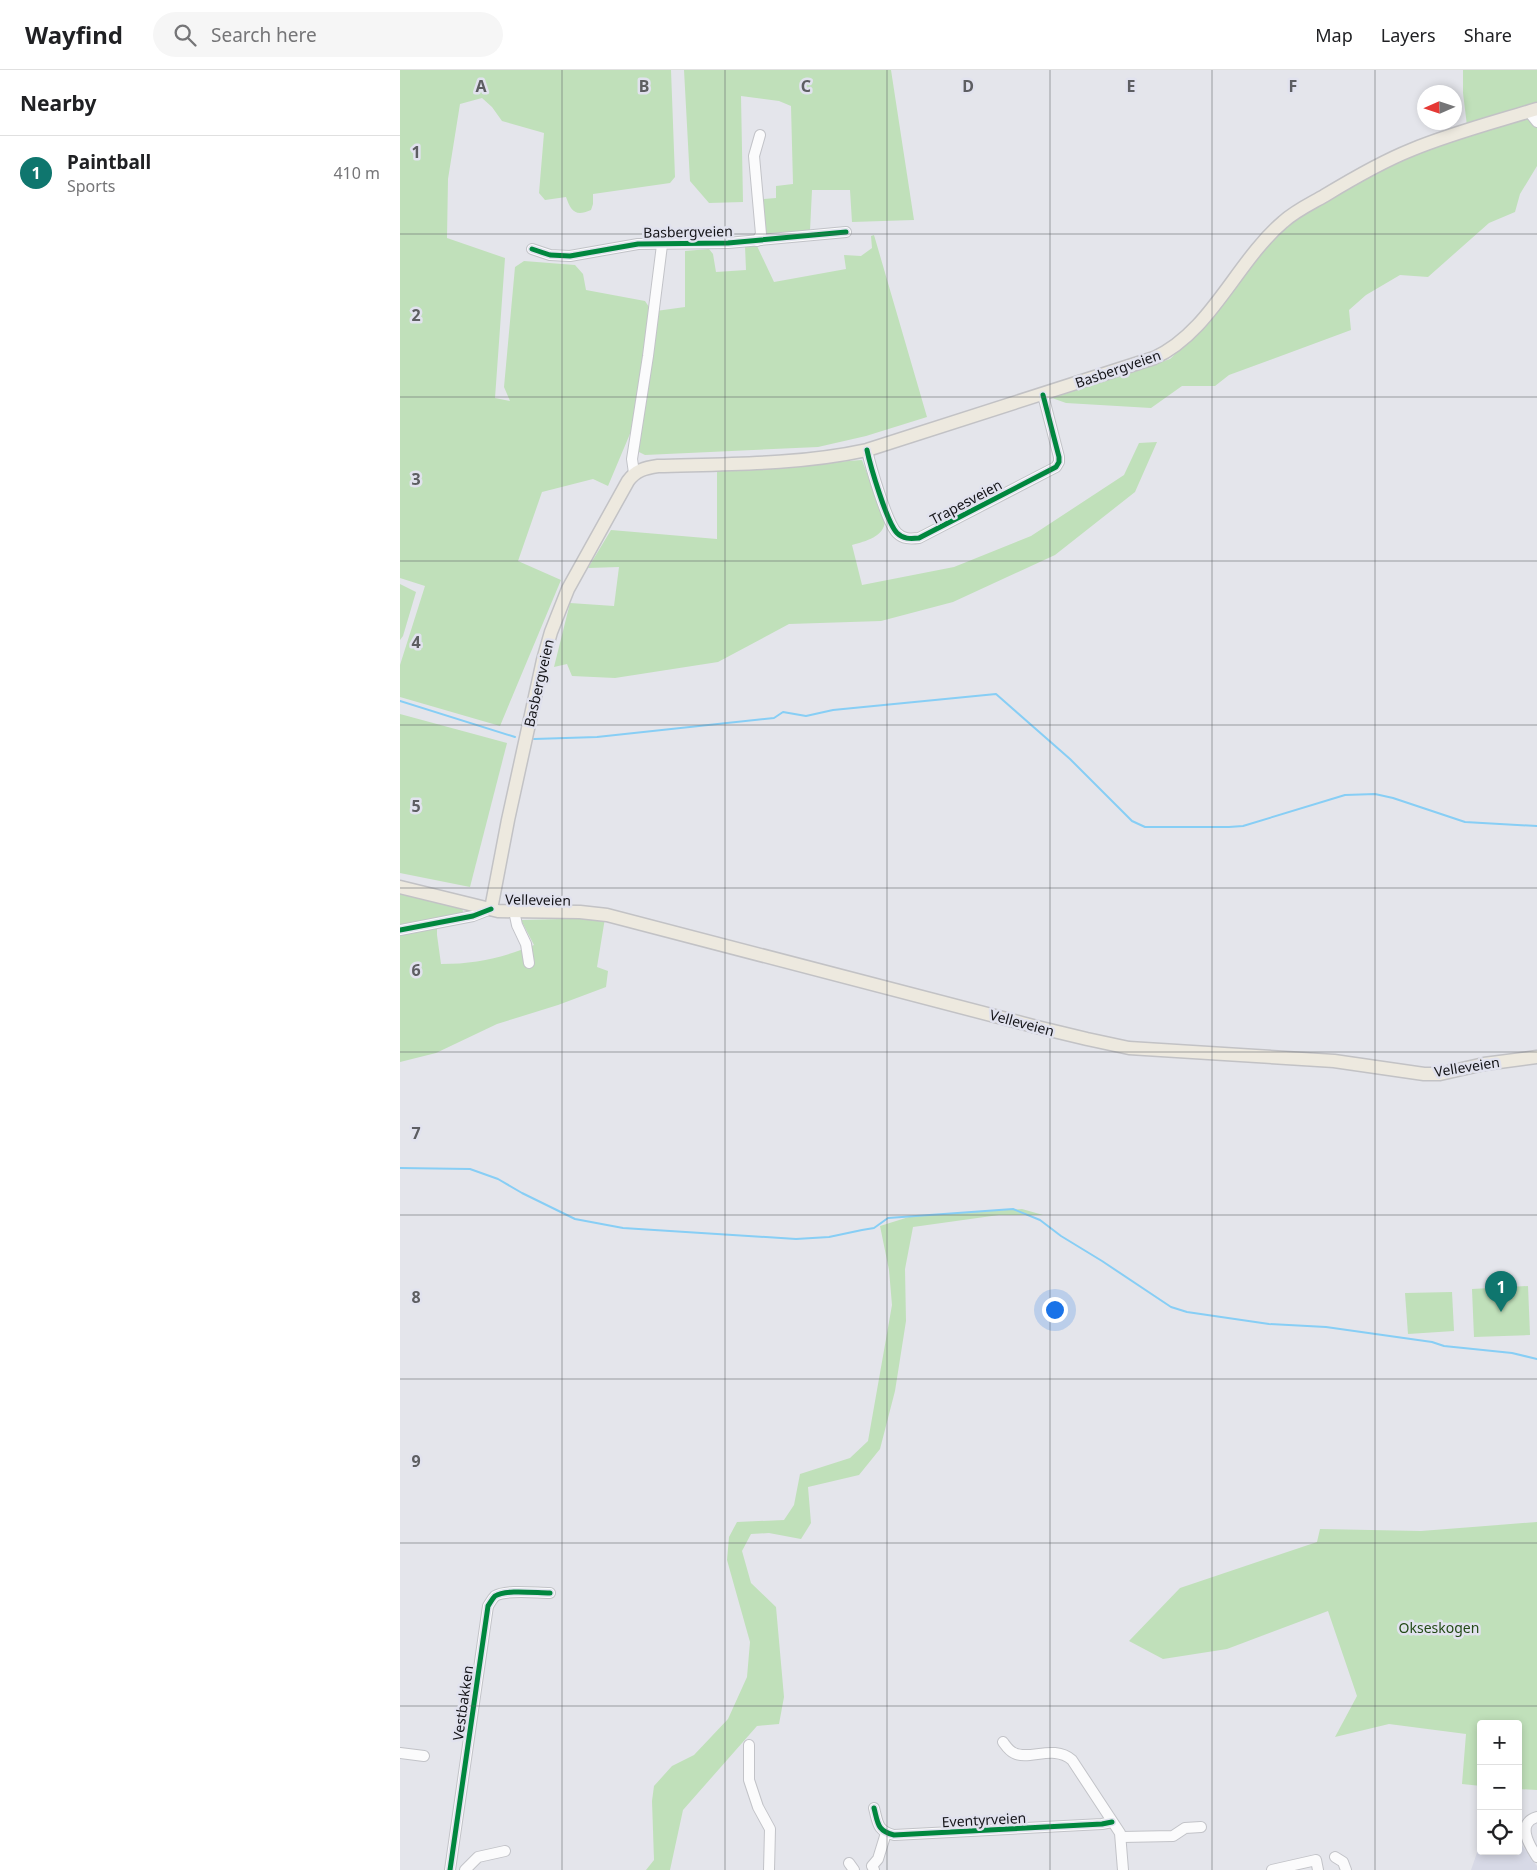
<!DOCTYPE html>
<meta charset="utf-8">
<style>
body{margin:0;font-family:"Noto Sans",sans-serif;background:#f6f6f6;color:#202124}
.controls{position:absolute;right:15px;bottom:15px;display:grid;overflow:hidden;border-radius:5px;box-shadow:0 2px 8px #0003}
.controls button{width:45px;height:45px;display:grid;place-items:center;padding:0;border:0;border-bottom:1px solid #e0e0e0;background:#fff;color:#202124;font:25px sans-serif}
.compass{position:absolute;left:1017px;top:15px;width:45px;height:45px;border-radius:50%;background:#fff;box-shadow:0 2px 8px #0003;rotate:267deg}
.you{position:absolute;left:654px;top:1239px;width:18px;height:18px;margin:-12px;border:4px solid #fff;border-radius:50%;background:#1a73e8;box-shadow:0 0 0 8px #1a73e833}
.badge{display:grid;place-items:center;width:32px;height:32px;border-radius:50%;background:#0f766e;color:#fff;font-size:16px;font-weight:700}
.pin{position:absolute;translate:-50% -41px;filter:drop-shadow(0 1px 2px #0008)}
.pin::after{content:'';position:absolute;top:26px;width:18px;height:15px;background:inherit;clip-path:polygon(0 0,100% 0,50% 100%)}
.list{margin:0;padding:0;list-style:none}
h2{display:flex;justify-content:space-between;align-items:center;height:65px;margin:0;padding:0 20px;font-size:21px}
h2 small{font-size:16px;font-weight:400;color:#757577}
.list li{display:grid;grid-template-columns:32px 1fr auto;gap:15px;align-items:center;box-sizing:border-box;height:75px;padding:0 20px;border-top:1px solid #e0e0e0}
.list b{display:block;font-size:19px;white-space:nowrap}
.list p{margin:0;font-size:16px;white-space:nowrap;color:#757577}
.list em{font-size:16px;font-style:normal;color:#757577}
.icon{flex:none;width:28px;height:28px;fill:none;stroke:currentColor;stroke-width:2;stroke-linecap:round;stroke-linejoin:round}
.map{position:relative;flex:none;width:1137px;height:1800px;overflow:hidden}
header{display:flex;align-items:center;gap:30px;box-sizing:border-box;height:70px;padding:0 25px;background:#fff;border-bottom:1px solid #e0e0e0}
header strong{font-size:24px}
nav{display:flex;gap:28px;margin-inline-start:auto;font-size:18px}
.search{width:350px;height:45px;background:#f6f6f6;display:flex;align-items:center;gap:12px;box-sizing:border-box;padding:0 18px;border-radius:28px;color:#757577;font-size:19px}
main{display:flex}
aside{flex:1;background:#fff}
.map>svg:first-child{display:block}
.built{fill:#d7d9e6}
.green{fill:#c0e0ba}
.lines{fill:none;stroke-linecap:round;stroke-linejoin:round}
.stream{stroke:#87cef5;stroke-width:2}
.minor-casing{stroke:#c2c3c8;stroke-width:12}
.major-casing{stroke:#c2c2c5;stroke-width:15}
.minor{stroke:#fbfbfc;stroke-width:10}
.major{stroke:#ede9df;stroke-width:12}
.cycleway-casing{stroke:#e1e2ee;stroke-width:8}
.cycleway{stroke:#00873e;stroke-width:5}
.grid{fill:none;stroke:#5d5e62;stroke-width:1;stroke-opacity:0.55}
.labels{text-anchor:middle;stroke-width:5;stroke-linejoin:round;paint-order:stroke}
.street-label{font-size:14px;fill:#151519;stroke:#e1e2ee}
.park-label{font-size:14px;fill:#224916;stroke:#e1e2ee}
.grid-label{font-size:16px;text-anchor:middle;font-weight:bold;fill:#5d5e62;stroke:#e1e2ee;stroke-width:5;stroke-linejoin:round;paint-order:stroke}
</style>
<header>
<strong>Wayfind</strong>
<div class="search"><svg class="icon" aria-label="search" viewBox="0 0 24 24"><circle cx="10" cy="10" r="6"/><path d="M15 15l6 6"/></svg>Search here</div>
<nav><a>Map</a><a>Layers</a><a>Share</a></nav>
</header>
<main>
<aside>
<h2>Nearby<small></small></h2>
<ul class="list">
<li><span class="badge">1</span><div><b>Paintball</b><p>Sports</p></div><em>410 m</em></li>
</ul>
</aside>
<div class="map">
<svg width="1137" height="1800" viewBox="0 0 1137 1800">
<rect width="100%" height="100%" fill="#e4e5eb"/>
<path class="built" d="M1118,1770L1137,1796V1800H1071L1081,1771V1781H1118Z"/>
<g class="green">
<path d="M0,0H271L275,107L270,113L193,124V134L191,140C175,147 171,141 166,127L145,130L139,123L144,63L102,51L92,37L82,28L60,34L48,109L47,168L105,188L95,328L110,331L104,317L115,197L124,191L175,195L183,204L186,220L245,231L251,240L232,359L208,416L193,409L142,422L118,491L161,510L100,656L0,627V595L25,516L0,508Z"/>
<path d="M284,0H491L514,150L452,152L450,120H412L410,161L362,165L364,129L376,128V116L393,114L391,36L379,31L341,26L343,132L309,133L290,111Z"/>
<path d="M1063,0H1137V96L1120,124L1115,142L1089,153L1028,207L1000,205L966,225L949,240L951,260L829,305L815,316H782L751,338L666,333L652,328L770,289L800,260L864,176L897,146L990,94L1068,64L1063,23Z"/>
<path d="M474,165L527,347L466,366L418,377L245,385L237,381L256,241L285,237V181L309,179L313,184L316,202L346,200L345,176H357L374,212L446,199L444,185L461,186L472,178L471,166Z"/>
<path d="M757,372L735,422L655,485L553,532L481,551L389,554L318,592L215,608L172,606L167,594L154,597L170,533L214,536L219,497L188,498L211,460L317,469V401L462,390L485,451C484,467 466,471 452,475L462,515L554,497L631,466L724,405L739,373Z"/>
<path d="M0,514L16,522L3,566L0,570Z"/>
<path d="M0,644L107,673L70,817L0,803Z"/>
<path d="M0,823L62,838L64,845L37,856V865L41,894C76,894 102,888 134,875L121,850L205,848L197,897L208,901L206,917L158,935L97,954L36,983L0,992Z"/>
<path d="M622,1139L643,1145H599L513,1157L505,1199L506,1251L495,1321L480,1379L459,1405L408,1417L411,1453L401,1469L369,1463L351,1464L342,1481L351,1513L376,1537L384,1627L379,1654L357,1656L283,1740L270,1800H246L254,1790L252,1731L254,1716L272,1696L294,1685L328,1649L347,1607L350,1572L327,1490L329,1467L337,1452L384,1450L394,1435L400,1404L450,1388L468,1371L492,1235L489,1200L480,1156L512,1146Z"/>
<path d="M1128,1216L1130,1265L1074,1267L1072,1219Z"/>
<path d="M1052,1222L1054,1261L1008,1264L1005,1223Z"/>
<path d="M1137,1452V1720L1118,1719V1654H1081V1716L1062,1714L1066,1664L989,1654L935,1667L957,1626L928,1541L827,1579L763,1589L729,1571L780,1518L917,1472L920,1459L1021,1461Z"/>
</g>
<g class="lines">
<g class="stream">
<path d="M0,631L115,667"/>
<path d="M134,669L197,667L374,648L383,642L406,646L433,640L596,624L670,689L732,751L745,757H829L843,756L945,725L975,724L993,728L1065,752L1137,756"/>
<path d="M0,1098L70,1099L98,1109L122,1123L175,1149L223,1158L396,1169L429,1167L462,1160L474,1158L488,1148L613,1139L640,1150L661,1166L702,1191L771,1237L787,1242L869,1254L926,1257L1032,1272L1044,1276L1112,1283L1137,1289"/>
</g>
<defs>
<g id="minor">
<path d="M1129,42L1137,52"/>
<path d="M357,171L361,164L354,86L360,65"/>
<path d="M132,179L150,185L170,186L238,174L328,173L446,162"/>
<path d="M467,380C470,395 487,453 497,463C503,469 510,469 519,468L656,397L659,392V387L643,325"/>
<path d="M234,403L232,389L248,286L262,175"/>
<path d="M114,841L117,855L126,874L129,893"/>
<path d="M0,860L73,846L91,839"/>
<path d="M603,1672C606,1676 609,1681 614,1683C629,1691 654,1674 672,1690L720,1763L723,1800"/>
<path d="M349,1675V1710L358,1737L370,1759L369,1800"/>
<path d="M0,1683L24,1686"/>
<path d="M474,1738C478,1753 477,1761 494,1765L702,1754L712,1752"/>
<path d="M1137,1747C1116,1753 1129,1775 1137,1787"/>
<path d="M722,1767L773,1766L785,1758L801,1757"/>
<path d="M935,1787L943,1792L946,1800"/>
<path d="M449,1793L454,1800"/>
<path d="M50,1800L88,1536C90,1533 92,1529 95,1526C106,1519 136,1523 150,1523"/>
<path d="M65,1800L78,1787L105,1781"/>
<path d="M474,1800L472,1796L478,1789L486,1763"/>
<path d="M872,1800L916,1790L918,1800"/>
</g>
<g id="major">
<path d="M0,817L98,841L180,842L207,845L637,957L687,969L729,978L934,991L1024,1004H1040L1084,994L1137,987"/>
<path d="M91,839L108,750L143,590L151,562L168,519L228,411C236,400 245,398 258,396C327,394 398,395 467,380L754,288C811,262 836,192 883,152C895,141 910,134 924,126C952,109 981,92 1011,80C1052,63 1095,52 1137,39"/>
</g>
</defs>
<use href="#minor" class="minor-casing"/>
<use href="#major" class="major-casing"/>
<use href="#minor" class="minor"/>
<use href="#major" class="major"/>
<defs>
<g id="cycleway">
<path d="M132,179L150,185L170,186L238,174L328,173L446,162"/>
<path d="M467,380C470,395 487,453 497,463C503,469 510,469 519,468L656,397L659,392V387L643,325"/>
<path d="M0,860L73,846L91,839"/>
<path d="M474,1738C478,1753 477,1761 494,1765L702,1754L712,1752"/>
<path d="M50,1800L88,1536C90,1533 92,1529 95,1526C106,1519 136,1523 150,1523"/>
</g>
</defs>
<use href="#cycleway" class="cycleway-casing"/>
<use href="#cycleway" class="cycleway"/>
</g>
<path class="grid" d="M162,0V1800M325,0V1800M487,0V1800M650,0V1800M812,0V1800M975,0V1800M0,164H1137M0,327H1137M0,491H1137M0,655H1137M0,818H1137M0,982H1137M0,1145H1137M0,1309H1137M0,1473H1137M0,1636H1137"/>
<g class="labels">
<g class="street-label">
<text transform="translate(288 162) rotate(-1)" y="5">Basbergveien</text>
<text transform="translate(718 299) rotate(-19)" y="5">Basbergveien</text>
<text transform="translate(566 432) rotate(-28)" y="5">Trapesveien</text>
<text transform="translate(139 613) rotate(-77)" y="5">Basbergveien</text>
<text transform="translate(138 830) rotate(1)" y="5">Velleveien</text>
<text transform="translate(622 953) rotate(15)" y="5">Velleveien</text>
<text transform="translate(1067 997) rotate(-9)" y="5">Velleveien</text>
<text transform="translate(63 1633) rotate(-82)" y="5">Vestbakken</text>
<text transform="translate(584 1750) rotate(-3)" y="5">Eventyrveien</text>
</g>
<g class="park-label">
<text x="1039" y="1563">Okseskogen</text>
</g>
</g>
<g class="grid-label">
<text x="81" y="22">A</text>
<text x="244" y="22">B</text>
<text x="406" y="22">C</text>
<text x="568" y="22">D</text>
<text x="731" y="22">E</text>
<text x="893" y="22">F</text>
<text x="16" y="88">1</text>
<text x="16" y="251">2</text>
<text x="16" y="415">3</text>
<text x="16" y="578">4</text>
<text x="16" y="742">5</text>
<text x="16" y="906">6</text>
<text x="16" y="1069">7</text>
<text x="16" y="1233">8</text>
<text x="16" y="1397">9</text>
</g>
</svg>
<div class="controls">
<button>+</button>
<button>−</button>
<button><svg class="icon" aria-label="locate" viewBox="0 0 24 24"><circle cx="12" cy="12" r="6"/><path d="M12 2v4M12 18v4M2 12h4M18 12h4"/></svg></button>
</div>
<svg class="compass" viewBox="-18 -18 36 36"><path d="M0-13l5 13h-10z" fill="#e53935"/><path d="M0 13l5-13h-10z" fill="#757577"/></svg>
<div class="you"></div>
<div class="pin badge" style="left:1101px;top:1242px">1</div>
</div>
</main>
